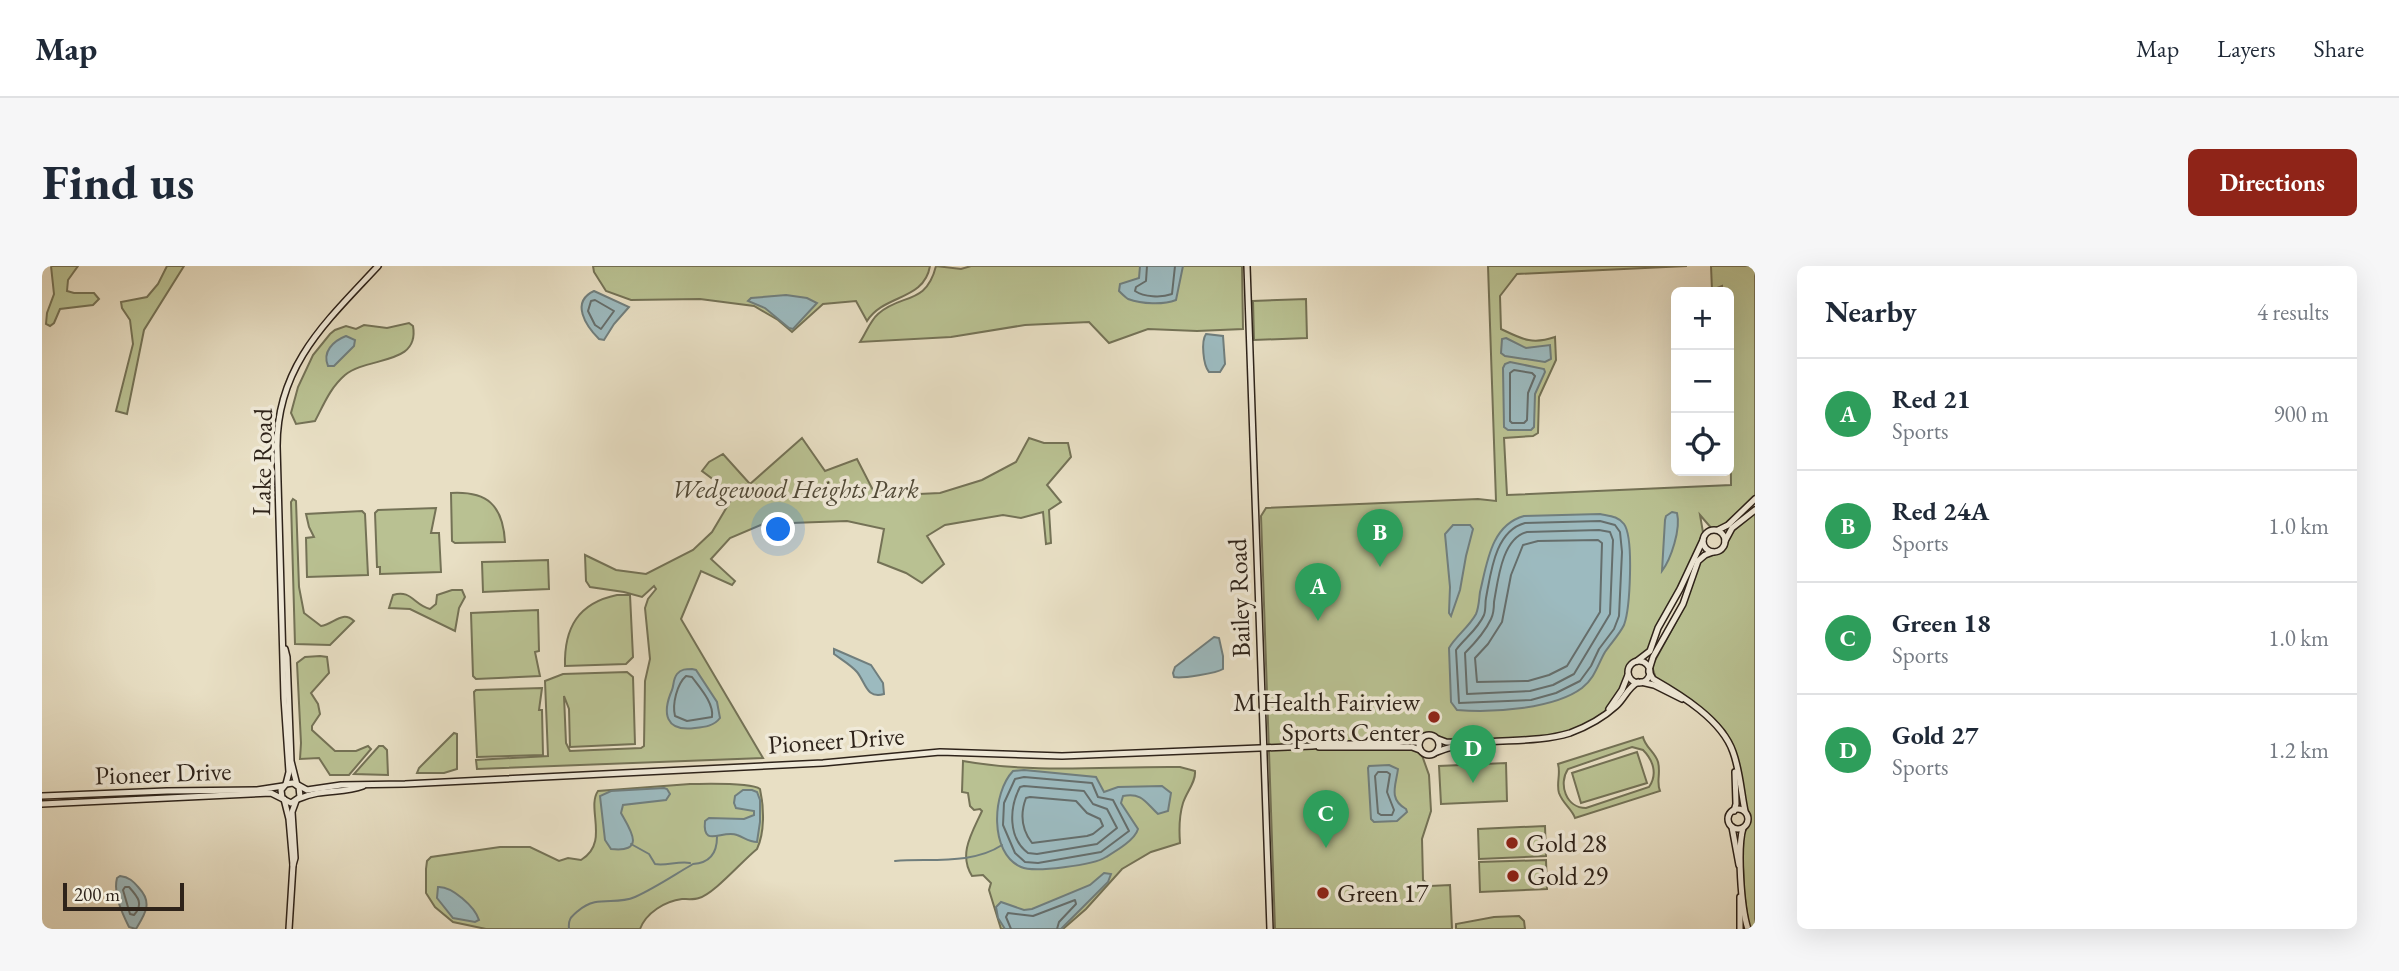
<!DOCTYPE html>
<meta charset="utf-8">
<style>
body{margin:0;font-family:"EB Garamond",serif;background:#f6f6f7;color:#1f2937}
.controls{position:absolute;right:21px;top:21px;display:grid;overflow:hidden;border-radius:10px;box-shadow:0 7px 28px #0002}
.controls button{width:63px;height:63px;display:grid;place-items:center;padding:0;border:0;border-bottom:2px solid #e0e1e3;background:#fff;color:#1f2937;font:35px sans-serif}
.scale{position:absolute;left:21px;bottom:18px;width:121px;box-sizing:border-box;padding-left:7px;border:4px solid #2e231a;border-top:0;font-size:19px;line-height:24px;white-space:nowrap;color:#2e231a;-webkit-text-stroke:5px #f0ead9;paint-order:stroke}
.you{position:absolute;left:737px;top:264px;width:24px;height:24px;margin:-18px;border:5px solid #fff;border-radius:50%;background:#1a73e8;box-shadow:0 0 0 10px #1a73e833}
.badge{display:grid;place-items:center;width:46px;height:46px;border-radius:50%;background:#8f2418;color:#fff;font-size:23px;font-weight:700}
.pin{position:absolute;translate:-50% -58px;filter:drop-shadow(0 2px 4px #0008)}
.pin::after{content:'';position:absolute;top:37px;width:24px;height:21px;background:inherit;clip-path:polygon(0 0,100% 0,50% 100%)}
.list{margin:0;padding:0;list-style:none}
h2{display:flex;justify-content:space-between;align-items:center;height:91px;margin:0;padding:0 28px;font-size:30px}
h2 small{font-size:23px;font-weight:400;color:#747a83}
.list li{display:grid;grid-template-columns:46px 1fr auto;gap:21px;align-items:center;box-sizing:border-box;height:112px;padding:0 28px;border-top:2px solid #e0e1e3}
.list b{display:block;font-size:26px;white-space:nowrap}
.list p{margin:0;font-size:23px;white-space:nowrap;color:#747a83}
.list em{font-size:23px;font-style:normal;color:#747a83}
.icon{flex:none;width:38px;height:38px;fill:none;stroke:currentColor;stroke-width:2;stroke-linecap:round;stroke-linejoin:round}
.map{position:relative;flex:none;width:1713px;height:663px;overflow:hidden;border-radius:10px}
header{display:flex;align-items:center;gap:42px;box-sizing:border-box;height:98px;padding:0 35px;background:#fff;border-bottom:2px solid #e0e1e3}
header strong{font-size:33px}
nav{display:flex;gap:38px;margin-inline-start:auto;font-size:24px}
.intro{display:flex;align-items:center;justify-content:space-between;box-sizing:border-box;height:168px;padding:0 42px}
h1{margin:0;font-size:49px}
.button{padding:18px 32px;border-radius:10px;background:#8f2418;color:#fff;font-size:24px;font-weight:700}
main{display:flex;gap:42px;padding:0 42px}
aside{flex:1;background:#fff;border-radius:10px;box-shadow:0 7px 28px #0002}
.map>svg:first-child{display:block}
.green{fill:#b9c192;stroke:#747256;stroke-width:2;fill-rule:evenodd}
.water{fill:#9cbabf;stroke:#707e7d;stroke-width:2}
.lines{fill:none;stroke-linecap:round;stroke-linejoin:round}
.shore{stroke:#656e6c;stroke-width:2}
.stream{stroke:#707e7d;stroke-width:2}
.secondary-casing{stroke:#2e231a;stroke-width:8}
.secondary{stroke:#f0ead9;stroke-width:5}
.poi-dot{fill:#8f2418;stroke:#f0ead9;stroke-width:2.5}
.labels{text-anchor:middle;stroke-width:7;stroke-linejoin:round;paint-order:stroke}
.street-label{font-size:26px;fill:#2e231a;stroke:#f0ead9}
.park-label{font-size:26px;font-style:italic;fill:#514a38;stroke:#f0ead9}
.poi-label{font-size:26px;fill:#2e231a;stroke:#f0ead9;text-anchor:start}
</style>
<header>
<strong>Map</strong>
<nav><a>Map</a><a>Layers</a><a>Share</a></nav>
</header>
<div class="intro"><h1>Find us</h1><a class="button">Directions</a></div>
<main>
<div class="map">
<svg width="1713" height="663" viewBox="0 0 1713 663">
<rect width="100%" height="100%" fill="#e8dfc4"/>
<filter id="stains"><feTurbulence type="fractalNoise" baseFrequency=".00286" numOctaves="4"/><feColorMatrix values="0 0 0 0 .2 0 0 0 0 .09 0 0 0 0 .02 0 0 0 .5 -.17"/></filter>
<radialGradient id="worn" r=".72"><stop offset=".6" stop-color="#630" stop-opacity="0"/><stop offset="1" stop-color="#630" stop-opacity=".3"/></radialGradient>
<g class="green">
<path d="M9,0H36L26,14L25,25L32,27H52L57,33L51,39L18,43L12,57L8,60L4,58L5,47L12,28Z"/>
<path d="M125,0H142L102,64L85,148L74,145L91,78L88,54L80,42L79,36L105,31L116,18Z"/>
<path d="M551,0H888C882,35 842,28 825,55L814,35L781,38L750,66L736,54L712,40L658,33L589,34L564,25L552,6Z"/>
<path d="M894,0L919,3L929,0H1200L1201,63L1155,65L1106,63L1067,77L1047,56L983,59L909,71L818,76C824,67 828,55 836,48C859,27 884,40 894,0Z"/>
<path d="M1446,0H1645L1475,8L1458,30L1459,63C1480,73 1490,79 1513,71L1514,94L1497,131L1496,167L1491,170L1462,172L1465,229L1689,219L1687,26H1680V20L1670,24L1669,0H1713V230L1684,259L1673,262L1671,264L1658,249L1662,272L1616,362L1608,385L1589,399L1584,414L1566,446L1552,456L1514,471L1429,477L1396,473L1387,468L1378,474L1377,481L1387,509L1389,545L1380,573L1381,614L1388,620L1408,619L1410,663H1233L1219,250L1224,242L1436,233L1454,235Z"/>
<path d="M1264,33L1265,72L1212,74L1211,35Z"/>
<path d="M367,57L371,60C378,100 326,90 303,109C288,122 282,138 273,155L254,158L249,147L256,121L271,89L288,68L293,64L304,60L314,63L322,59L345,62Z"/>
<path d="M760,172L783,205L815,193L834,230L898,227L940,214L974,196L987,172L1002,177H1026L1029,191L1005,219L1019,236L1007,244L1009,277L1004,278L1001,246L979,252L961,249L903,259L885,270L902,298L880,317L864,307L836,296L842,263L805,255L721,258L688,272L669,293L693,315L690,319L659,305L639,353L721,492L435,503L434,494L506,490L503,415L521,408L585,406L591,411L593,478L528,481L527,443L522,430L524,477L528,485L599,482L602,480L603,415L608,393L603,342L606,333L614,323L612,320L600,331L582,326L548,321L544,315L543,289L574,304L604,308L651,284L670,266L692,229L660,205L667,196L681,188L708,218Z"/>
<path d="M409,227C445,225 461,239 463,276L413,277L410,275Z"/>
<path d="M251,233L254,235L257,321L262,347L279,360C292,358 300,344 312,355L288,379L253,378L249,236Z"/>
<path d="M394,242L389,267H397L399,306L338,308V301H335L333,247L336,244Z"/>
<path d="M320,245L323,248L326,309L265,311L264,272L272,271L267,261L264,248Z"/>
<path d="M1713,247V663H1707L1702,625L1700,572L1708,554L1702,539L1694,488L1683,465L1669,450L1614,413L1610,400L1640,345L1658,296L1667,289L1681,286L1690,266Z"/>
<path d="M506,294L507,323L441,326L440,296Z"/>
<path d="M410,324H420L423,331L417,342L413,365L368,343L347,342L351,329C369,323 372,339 388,343L394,338L395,329Z"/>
<path d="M575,329H588L591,391L584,398L523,400C522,362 536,337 575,329Z"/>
<path d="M496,344L497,385L493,386L498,410L434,413L431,410L429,347Z"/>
<path d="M278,390L285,391L287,407L269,427L276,438L278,448L270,460V464L293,485H314L326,480L329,483L307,509H288L277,492L258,493L259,477L255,397L263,391Z"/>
<path d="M500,422L497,444H500L501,489L435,491L432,426L434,424Z"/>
<path d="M412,467L415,468V503L402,507H375L377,502Z"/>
<path d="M1601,471C1603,481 1613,486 1616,496C1619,507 1614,516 1618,525L1533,552C1530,543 1521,538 1517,527C1514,517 1519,508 1516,498ZM1590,481L1601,484C1611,494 1616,508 1607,521L1544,542C1524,542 1516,518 1526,503Z"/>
<path d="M337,480H341L345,484L346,509L312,508Z"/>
<path d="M1595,486L1605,517L1539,537L1530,507Z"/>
<path d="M921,495C993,508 1066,500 1138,501L1153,505C1154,516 1145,525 1141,537C1137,550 1137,564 1138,577L1109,586L1080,603L1044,643L1021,663H959L947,624L949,617L941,609L930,610C916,588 930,567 940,545L938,543L932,544L928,540L926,527L920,526Z"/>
<path d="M1464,497L1465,535L1399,538L1397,500Z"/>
<path d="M648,518C663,518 708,516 718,523C722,541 723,566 715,583C700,595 672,628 657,632C652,634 645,633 640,633C623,635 604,647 598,663H444L411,656L393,641L384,627V603L385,595L389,591L458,581H488L517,595L526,592L539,594C568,577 544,542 556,525Z"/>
<path d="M1503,560L1504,590L1437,593L1436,563Z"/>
<path d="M1504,594L1505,623L1438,626L1437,596Z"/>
<path d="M1477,650L1482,655L1483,663H1414V658L1452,651Z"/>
</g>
<g class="water">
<path d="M1098,0H1141L1134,34C1121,39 1100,38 1086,33C1083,31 1080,28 1077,25L1078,18L1097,12Z"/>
<path d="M552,25L587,41L572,58L562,74L557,73C544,60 528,36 552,25Z"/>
<path d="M744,29L765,32L775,37L751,63L747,62L723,42L706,35L709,32Z"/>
<path d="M1164,68L1181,70L1183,98L1178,106H1167C1161,99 1159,75 1164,68Z"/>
<path d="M304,70L313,74L312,80L292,100H286C280,86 291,75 304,70Z"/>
<path d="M1464,72L1484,82L1508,79L1509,93L1503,96L1463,90L1459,87L1460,73Z"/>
<path d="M1468,96L1502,103L1503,106L1493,128L1492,161L1489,164H1466L1462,161L1461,102L1463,98Z"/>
<path d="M1630,246L1635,247C1639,263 1629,293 1620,305L1623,254L1624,250Z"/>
<path d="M1558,248C1567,250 1576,250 1582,258C1592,272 1588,343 1582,359C1577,369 1569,377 1563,386C1556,398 1553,412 1540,422C1512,443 1450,447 1415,444L1409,436L1407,382C1414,370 1427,361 1434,348C1437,341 1437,333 1438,326C1445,297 1449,259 1482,250Z"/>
<path d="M1411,259H1428L1431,263L1424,290L1418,324L1409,350L1407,347L1408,321L1403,268Z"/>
<path d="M1172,371L1177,372L1181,390V403C1175,407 1139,413 1132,411L1131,407L1133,401Z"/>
<path d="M792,383L829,399L841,417L842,428C824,433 824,417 815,406C809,399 800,394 792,388Z"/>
<path d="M650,403L654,404L675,436L678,452C672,460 663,461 653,462C623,466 620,447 630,424C632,419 631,413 635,408C639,403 644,403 650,403Z"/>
<path d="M1347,499L1356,503C1354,519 1346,533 1364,543L1365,546L1355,555L1332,556L1329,553L1326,502L1327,500Z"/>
<path d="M982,504L1054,511L1062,526L1076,521L1120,520L1129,527L1126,545L1116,548C1104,537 1100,526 1081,530L1079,537L1096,563C1093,574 1074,585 1064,591C1052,599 992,607 979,601C947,587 950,527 971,505Z"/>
<path d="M622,522L625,523L628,528L624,534L581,539L579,547C588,563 605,587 569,583L563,574L558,530L569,525Z"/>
<path d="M701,524H710L715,526L718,534V556L715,576C707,576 703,572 695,569C681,563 660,583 663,555L667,552L702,553L712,549V545L694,542L692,537L693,530Z"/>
<path d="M1062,607L1069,608L1066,616L1019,663H963L956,652L954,641L959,636L982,644L990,643L1048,619Z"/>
<path d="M78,610C87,611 91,615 97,622C111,637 103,648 94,663L87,661C80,647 71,628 75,612Z"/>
<path d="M396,621C410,620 433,641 437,654L433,656L411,652L395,632Z"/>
</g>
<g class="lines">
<g class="shore">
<path d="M1105,0L1104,15L1094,21L1093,25C1102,31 1119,32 1130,28L1133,0"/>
<path d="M553,34L572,45L559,63L553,59L546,45L549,35Z"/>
<path d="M1472,104L1490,107L1493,110L1486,127L1485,154L1482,157H1470L1468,155V107Z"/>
<path d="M1558,255L1573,259L1578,266L1580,286L1577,350L1572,363L1557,383L1549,400L1538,415L1514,427L1489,434L1417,437L1414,384C1423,372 1436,363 1442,349C1444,344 1443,337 1444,332C1449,306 1453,265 1483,257Z"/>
<path d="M1557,264L1568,266L1571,274L1568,348L1532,408L1511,419L1488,425L1425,428L1423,387C1433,377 1443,366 1449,353C1452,347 1452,342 1452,336C1456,314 1460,272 1485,266Z"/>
<path d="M1556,274L1560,277L1558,346L1525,400L1507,409L1486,415L1435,416L1433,392L1446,378L1460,356L1469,309L1481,279L1496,275Z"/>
<path d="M644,410L650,411C658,422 672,437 670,451L645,455L633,450C630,438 635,418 644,410Z"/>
<path d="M1336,506H1345L1348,508L1345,526L1352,544L1350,549H1339L1336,547L1333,510Z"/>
<path d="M982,511L1050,517L1056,531L1071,534L1087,565L1059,586L996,597L983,596L973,587L961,559L962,537L973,513Z"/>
<path d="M982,520L1042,525L1051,538L1065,543L1075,562L1055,578L995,588L986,587C966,572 967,542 978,521Z"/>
<path d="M988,531L1034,535L1045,547L1058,553L1061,560L1051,568L1045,570L990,577C980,564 978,548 984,532Z"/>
<path d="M83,621H87C96,631 102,638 92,649L88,648L81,624Z"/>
<path d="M969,663L964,651L966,647L991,650L1033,634L1034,638L1017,656L1015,663"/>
</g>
<g class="stream">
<path d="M589,578L607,588L613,598C624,600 636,595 648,597"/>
<path d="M853,595C887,592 930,599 960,579"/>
<path d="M527,663C526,653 529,651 536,645C556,628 572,640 593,631C613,622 632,609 651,598C667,597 675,588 675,571"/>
</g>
<defs>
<g id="secondary">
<path d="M1205,0L1228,663"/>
<path d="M1676,264L1686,259L1713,233"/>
<circle cx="1672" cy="275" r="11"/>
<path d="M1683,275L1690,262L1713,244"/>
<path d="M243,383L245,391L249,495L255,519"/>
<path d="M1595,395L1608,385L1616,362L1638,323L1661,274"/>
<circle cx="1597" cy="406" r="11"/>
<path d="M1607,404L1611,391L1641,338L1656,295L1663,289L1671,286"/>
<path d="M1607,406L1611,413C1639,429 1680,454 1691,486C1698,505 1699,526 1703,545"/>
<path d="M1599,416L1612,419L1640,433"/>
<path d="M1567,443L1580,424L1586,409"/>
<circle cx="1387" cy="479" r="10"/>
<path d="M1396,473L1404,476L1429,477"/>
<path d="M1277,481H1370L1378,484"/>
<path d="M1395,486C1437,469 1485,480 1528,467C1544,461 1562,451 1574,440C1583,432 1585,422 1596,416"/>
<path d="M244,518L247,506L242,432L235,180C235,99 285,55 336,0"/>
<path d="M256,519L265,524L299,519L363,518L781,497L898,486L1020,490L1270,480C1307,474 1345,484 1380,471"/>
<path d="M0,530L125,525L215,524L241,520"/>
<path d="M242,533L247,553L251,599"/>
<path d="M256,533C281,522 300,528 321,520"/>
<path d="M0,538L229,527L249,537L258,531L257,521L251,517L244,518L239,524L240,532"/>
<circle cx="1696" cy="553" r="10"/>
<path d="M1692,545L1694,538L1693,506"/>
<path d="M1690,561L1697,599"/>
<path d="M1701,562C1695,582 1699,642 1706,663"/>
<path d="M1698,631V663"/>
<path d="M247,663L251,599L253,592L250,546L254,535"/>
</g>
</defs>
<use href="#secondary" class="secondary-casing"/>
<use href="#secondary" class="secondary"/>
</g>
<g class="poi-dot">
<circle cx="1392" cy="451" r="7"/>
<circle cx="1470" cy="577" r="7"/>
<circle cx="1471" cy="610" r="7"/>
<circle cx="1281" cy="627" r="7"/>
</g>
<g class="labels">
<g class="street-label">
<text transform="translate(220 196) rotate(-89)" y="9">Lake Road</text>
<text transform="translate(1197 332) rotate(-92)" y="9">Bailey Road</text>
<text transform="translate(794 474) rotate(-4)" y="9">Pioneer Drive</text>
<text transform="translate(121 507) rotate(-2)" y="9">Pioneer Drive</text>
</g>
<g class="park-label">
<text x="753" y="232">Wedgewood Heights Park</text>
</g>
<g class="poi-label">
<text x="1378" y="445" text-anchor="end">M Health Fairview<tspan x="1378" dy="30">Sports Center</tspan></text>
<text x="1484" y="586">Gold 28</text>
<text x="1485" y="619">Gold 29</text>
<text x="1295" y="636">Green 17</text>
</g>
</g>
<rect width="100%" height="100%" filter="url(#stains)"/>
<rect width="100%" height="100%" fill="url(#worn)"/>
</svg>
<div class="controls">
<button>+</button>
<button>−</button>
<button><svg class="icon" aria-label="locate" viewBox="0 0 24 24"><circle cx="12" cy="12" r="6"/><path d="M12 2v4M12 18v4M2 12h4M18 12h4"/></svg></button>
</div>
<div class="scale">200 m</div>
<div class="you"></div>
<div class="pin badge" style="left:1276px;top:355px;background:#2e9e5b">A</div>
<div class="pin badge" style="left:1338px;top:301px;background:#2e9e5b">B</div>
<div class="pin badge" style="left:1284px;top:582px;background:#2e9e5b">C</div>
<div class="pin badge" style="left:1431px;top:517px;background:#2e9e5b">D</div>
</div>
<aside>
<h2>Nearby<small>4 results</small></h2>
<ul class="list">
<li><span class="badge" style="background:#2e9e5b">A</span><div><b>Red 21</b><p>Sports</p></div><em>900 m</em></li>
<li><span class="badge" style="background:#2e9e5b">B</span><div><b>Red 24A</b><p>Sports</p></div><em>1.0 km</em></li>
<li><span class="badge" style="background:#2e9e5b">C</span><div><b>Green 18</b><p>Sports</p></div><em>1.0 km</em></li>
<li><span class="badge" style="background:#2e9e5b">D</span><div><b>Gold 27</b><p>Sports</p></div><em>1.2 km</em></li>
</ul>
</aside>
</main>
